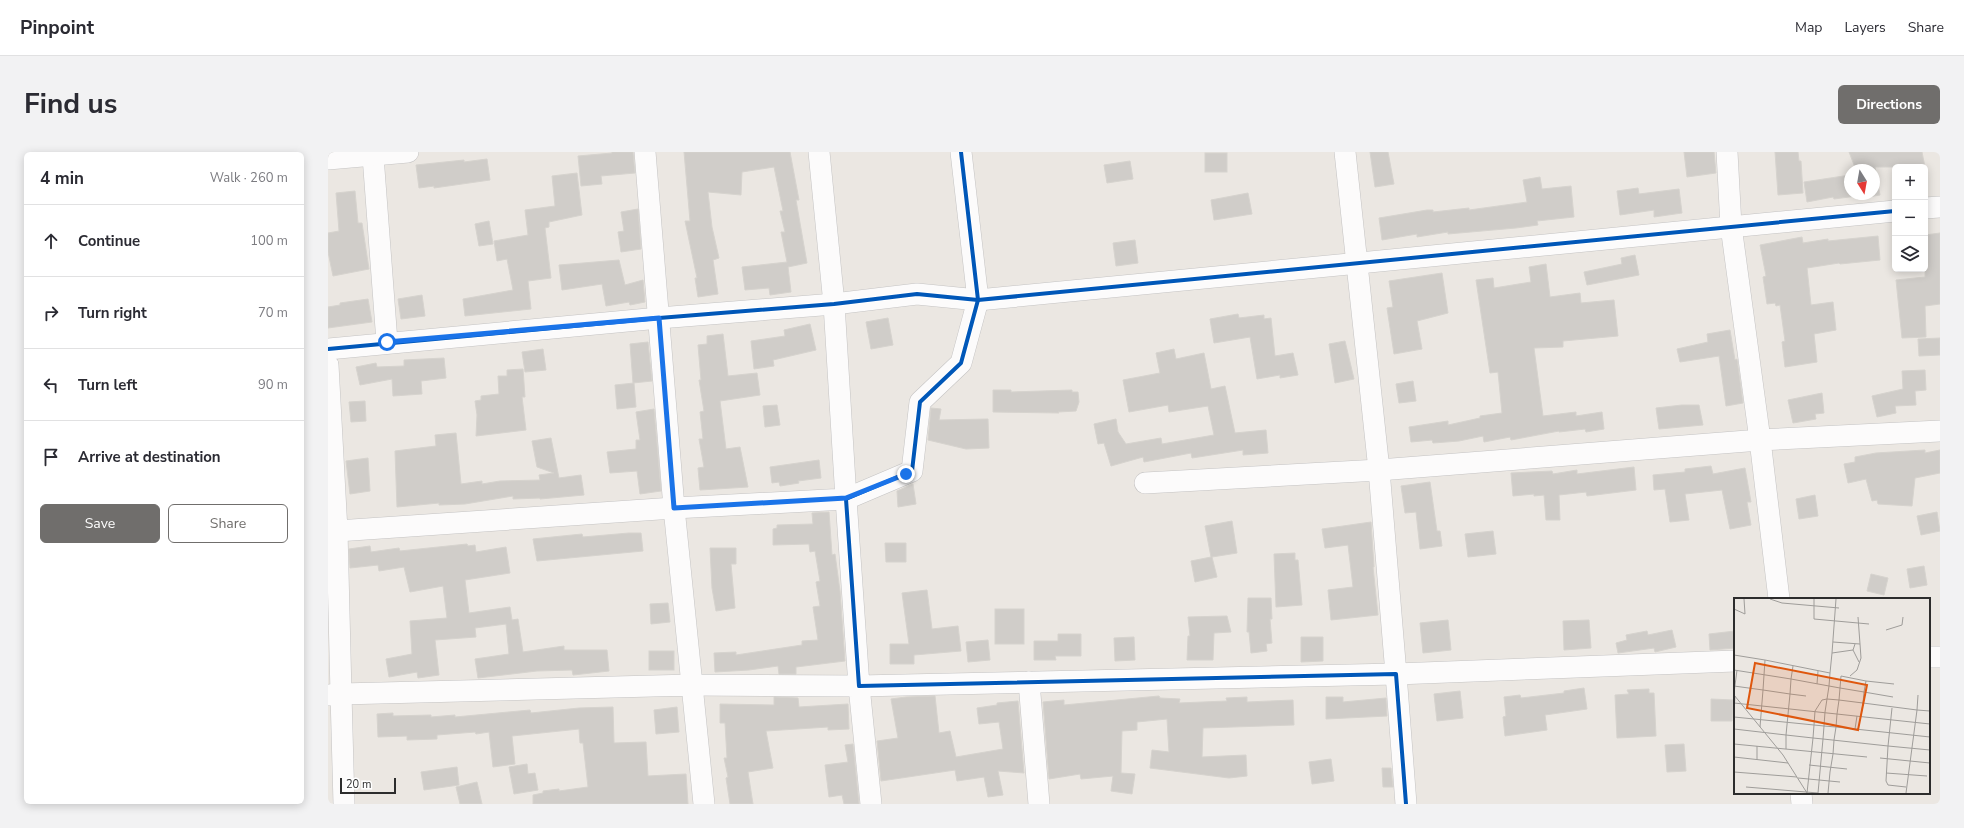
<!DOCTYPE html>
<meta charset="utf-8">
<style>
body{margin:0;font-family:"Nunito Sans",sans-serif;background:#f2f2f3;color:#2b2b33}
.controls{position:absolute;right:12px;top:12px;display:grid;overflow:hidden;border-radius:6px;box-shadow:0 2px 10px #0003}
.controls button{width:36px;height:36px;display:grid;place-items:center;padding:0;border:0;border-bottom:1px solid #e1e1e2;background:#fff;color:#2b2b33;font:20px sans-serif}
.compass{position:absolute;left:1516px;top:12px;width:36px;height:36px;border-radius:50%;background:#fff;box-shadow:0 2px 10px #0003;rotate:169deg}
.scale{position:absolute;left:12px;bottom:10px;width:56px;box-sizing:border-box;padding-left:4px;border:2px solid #2d2d2d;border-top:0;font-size:11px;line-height:14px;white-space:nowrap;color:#2d2d2d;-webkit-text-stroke:3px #fff;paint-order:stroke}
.stop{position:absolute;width:12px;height:12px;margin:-9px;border:3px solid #1a73e8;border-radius:50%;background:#fff}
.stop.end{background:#1a73e8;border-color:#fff;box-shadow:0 1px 4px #0008}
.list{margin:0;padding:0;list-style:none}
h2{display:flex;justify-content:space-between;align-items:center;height:52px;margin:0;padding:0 16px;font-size:17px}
h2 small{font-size:13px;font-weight:400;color:#7c7c81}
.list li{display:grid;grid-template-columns:26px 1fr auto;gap:12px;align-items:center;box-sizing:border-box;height:72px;padding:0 16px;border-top:1px solid #e1e1e2}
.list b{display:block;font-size:15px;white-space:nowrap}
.list em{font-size:13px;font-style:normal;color:#7c7c81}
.actions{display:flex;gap:8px;padding:12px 16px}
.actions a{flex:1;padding:9px 0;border:1px solid #706e6c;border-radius:6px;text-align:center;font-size:14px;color:#706e6c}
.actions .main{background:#706e6c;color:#fff}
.icon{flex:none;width:22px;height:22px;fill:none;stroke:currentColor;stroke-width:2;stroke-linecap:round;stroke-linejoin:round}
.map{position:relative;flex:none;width:1612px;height:652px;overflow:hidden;border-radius:6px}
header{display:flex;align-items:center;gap:24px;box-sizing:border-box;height:56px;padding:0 20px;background:#fff;border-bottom:1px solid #e1e1e2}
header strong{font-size:19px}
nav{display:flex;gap:22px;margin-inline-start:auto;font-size:14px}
.intro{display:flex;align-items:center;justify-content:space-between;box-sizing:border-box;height:96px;padding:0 24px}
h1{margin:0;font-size:28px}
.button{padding:10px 18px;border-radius:6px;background:#706e6c;color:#fff;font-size:14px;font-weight:700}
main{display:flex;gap:24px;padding:0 24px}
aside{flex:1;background:#fff;border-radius:6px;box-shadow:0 2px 10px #0003}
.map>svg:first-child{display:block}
.building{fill:#d0cdc9;stroke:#d6d3ce}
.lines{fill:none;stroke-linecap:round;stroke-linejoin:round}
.minor-casing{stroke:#c4c3c3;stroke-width:22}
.minor{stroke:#fcfbfb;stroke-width:21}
.cycleway-casing{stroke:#fff;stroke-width:6}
.cycleway{stroke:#0057b8;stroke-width:4}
.route{stroke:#1a73e8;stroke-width:5}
.inset-road{fill:none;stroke:#9f9d9a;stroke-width:1}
.view{fill:#df570e;fill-opacity:0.15;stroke:#df570e;stroke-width:2}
.inset-edge{fill:none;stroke:#2d2d2d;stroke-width:2}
</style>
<header>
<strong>Pinpoint</strong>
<nav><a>Map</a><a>Layers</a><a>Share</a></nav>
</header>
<div class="intro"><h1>Find us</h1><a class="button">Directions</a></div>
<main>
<aside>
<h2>4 min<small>Walk · 260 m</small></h2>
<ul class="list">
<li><svg class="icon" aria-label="ahead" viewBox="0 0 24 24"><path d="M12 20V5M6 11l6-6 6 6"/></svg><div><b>Continue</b></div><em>100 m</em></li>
<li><svg class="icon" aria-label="right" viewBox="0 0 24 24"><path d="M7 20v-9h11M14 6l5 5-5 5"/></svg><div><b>Turn right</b></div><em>70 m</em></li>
<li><svg class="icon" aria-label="left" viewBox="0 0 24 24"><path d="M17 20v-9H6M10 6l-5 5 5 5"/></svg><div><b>Turn left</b></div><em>90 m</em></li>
<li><svg class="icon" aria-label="arrive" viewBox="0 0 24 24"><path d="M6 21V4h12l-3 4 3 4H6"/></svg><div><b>Arrive at destination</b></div></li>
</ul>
<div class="actions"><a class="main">Save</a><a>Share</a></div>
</aside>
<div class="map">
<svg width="1612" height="652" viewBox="0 0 1612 652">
<rect width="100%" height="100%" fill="#ebe7e2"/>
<g class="building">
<path d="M284,0H305L307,21L273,24L274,32L253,34L250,4L284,1Z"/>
<path d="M356,0H462L471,48H468L479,111L460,115L463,140L442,143L441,136L417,138L414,115L459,110L453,80H457L452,59H455L446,15L414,20L413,43L380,40L384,75L391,106L385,108L390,142L370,145L367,126H369L357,69H362Z"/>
<path d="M1042,0H1060L1066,32L1047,35Z"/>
<path d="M1356,0H1386L1388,21L1359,25Z"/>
<path d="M1447,0H1470L1471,9H1473L1475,41L1450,43Z"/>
<path d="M1521,0H1594L1597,15H1547L1552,43L1529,47V44L1506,47L1505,45L1479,50L1476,30L1522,23V42H1546V18H1528Z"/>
<rect x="877" y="1" width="22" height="19"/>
<path d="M159,7L162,28L106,36V34L91,36L88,13L136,8V10Z"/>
<path d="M802,9L805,27L779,31L776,13Z"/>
<path d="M249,21L254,63L221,70V75L217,76L223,126L200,129L203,157L137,164L135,147L185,138L179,107L169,109L166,89L200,83L197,58L227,54L224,24Z"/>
<path d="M1212,25L1214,37L1243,34L1246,65L1209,69L1210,73L1188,76L1120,82V80L1089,85V82L1054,88L1051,66L1099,58H1105V60L1141,56V58L1199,50L1195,28Z"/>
<path d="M1310,36L1311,42L1351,37L1354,61L1326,65V58L1292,63L1289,39Z"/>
<path d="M27,39L30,71H34L41,117L5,124L0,100V81L11,79L8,41Z"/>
<path d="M920,41L924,62L886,68L883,48Z"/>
<path d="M310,57L313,97L293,100L290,80L296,79L293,60Z"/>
<path d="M161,69L165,92L151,94L147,72Z"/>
<path d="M1612,81V152L1597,154L1598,185L1574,186L1568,128L1597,125V83Z"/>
<path d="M1550,84L1552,108L1512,112L1511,111L1479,116L1483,153L1505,150L1508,178L1486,182L1489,210L1457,215L1454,190L1457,189L1452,153L1448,154L1447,151L1439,152L1435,125L1438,124L1432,93L1474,85L1475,91L1500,87V89Z"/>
<path d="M807,88L810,111L788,114L785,91Z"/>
<path d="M1307,103L1311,123L1259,133L1256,120L1294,112L1293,106Z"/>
<path d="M291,108L297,133L315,128L317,150L302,153L301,150L278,154L274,132L234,138L231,113Z"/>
<path d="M1218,112L1222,145L1252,141L1253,151L1286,148L1290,184L1235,189V195L1206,196L1215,264L1248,260V264L1274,260L1276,277L1258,280L1257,277L1231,280V279L1183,288L1182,285L1156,290L1155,284L1131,289L1105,291L1104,288L1083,290L1081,275L1120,269V273L1152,266V264L1174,261L1170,220L1162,221L1148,128L1165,126L1166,136L1203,130L1201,115Z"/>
<path d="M1114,121L1120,161L1089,169L1094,197L1066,202L1059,156L1065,155L1061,129Z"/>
<path d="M94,143L97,164L73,167L70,147Z"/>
<path d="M40,147L44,170L0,176V155L12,153V151Z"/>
<path d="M910,162L911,166L936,163V167L943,166L947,204L965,201L970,223L952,226V223L929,227L922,185L886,191L882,167Z"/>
<path d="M560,166L565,193L543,197L538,170Z"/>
<path d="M482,172L488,198L445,208L446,214L426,217L423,189L457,184L456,178Z"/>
<path d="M1402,178L1407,208L1409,207L1415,251L1398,254L1391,204L1352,210L1349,197L1380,190L1379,182Z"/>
<path d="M395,182L400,224L429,221L432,243L392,249L398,297L412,295L420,335L372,338L370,316L376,315L371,287H375L372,260L376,259L371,228H373L370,193L379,192V184Z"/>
<path d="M1612,186V203L1591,204L1590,187Z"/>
<path d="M1017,189L1026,227L1007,231L1001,192Z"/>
<path d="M320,190L324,229L305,231L302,192Z"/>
<path d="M215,197L218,218L197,220L194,200Z"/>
<path d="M846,197L848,207L876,201L883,237L897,234L907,281L938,278L940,301L915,303V298L864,306L863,301L816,310L815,305L783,314L776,291L770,292L766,272L788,267L790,280L798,292L833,286L834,292L886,283L880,254L841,260L840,253L801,260L795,228L832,221L828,201Z"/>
<path d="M116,206L118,226L93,229L94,242L65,244L64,227L32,233L28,215L48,211L49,215L76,214V208Z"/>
<path d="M195,217L197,245H194L198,278L148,284L149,263L147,249L153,248V244L171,242L170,224H179V218Z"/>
<path d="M1597,218L1598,238L1587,239L1588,253L1567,254L1568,261L1549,265L1544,244L1575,237L1574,219Z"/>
<path d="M1085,229L1088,249L1071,251L1068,232Z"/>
<path d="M306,231L308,255L289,257L287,233Z"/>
<path d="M665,238H683V240L744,238V240H750L751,250L748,259L730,260L731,261L665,260Z"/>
<path d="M1494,241L1496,261L1487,262L1488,267L1465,271L1460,248Z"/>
<path d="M37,249L38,269L23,270L21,250Z"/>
<path d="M449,253L452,273L437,275L435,254Z"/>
<path d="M1354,253H1371L1375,273L1331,277L1328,256Z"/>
<path d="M603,256L613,257L611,268L660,267L661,296L638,297L600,288Z"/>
<path d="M326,257L333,339L312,342L309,319L282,321L279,300L308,297V288H312L308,260Z"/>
<path d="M128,281L133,332L154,329V332L172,329L212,328L211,323L226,321L209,315L204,289L223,286L231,326L253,323L256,343L212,347V346L185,347V344L137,352L111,353V351L69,355L67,299L108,294L107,283Z"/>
<path d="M1597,298V301L1612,298V321L1587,326L1584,354L1550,352L1549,348L1544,349L1538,327L1520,331L1516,312L1527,310V305L1548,301Z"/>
<path d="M40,306L42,339L22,342L18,309Z"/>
<path d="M491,308L493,326L470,329L471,331L452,334L451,330L444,331L442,315Z"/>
<path d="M1383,314L1385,322L1417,316L1423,350H1419L1423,373L1402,377L1394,338L1357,342L1361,368L1342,370L1337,337L1326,338L1325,323L1357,320V317Z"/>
<path d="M1306,315L1308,338L1259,344L1258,340L1231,343L1232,368H1218L1216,343L1206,344V342L1185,344L1183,321L1224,319L1225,322L1249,318V322Z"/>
<path d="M1102,330L1109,379H1112L1114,394L1092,397L1088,360L1077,361L1073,334Z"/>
<path d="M585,332L588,352L570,355L569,339Z"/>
<path d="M1487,343L1490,364L1471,367L1468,347Z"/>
<path d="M501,360L504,403L507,402L512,439L517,509L468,515V522H451L450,514L421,518L387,520L386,501L408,500V503L474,493V489L490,488L485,455L492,454L488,430L492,429L487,399L482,400L481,392L445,393V377L449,376V373L485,372L484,361Z"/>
<path d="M1609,360L1612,379L1593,383L1589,364Z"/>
<path d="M904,369L909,401L884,405L889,425L867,430L863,409L883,405L877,374Z"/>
<path d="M1043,370L1046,415H1045L1050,463L1003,468L1000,438L1025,435L1020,393L997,396L994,377Z"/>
<path d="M1165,379L1168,402L1140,405L1137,382Z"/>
<path d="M301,381H313L315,399L209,409L205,387L254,382L255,385Z"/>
<path d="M557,391H578V410H558Z"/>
<path d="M139,392L140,394L147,393L148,400L178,395L182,421L137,428L141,461L182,455L184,468L190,467L195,500L236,494V498H279L281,519L245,523L244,518L209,519L150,526L147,507L181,502L178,472L147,476L148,485L107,488L111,523L90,526L89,520L61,525L58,507L84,502L82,469L119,466L115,434L82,440L76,415L51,419L50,413L22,416L21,397L42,394L43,400L71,396L72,399Z"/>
<path d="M382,396H408V412H403L407,456L388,459L384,436Z"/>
<path d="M967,401V408H970L974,453L948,455L946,402Z"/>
<path d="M1596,414L1599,433L1582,436L1579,417Z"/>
<path d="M1543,422L1560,426L1556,443L1539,439Z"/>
<path d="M599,438L604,477L630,474L633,499L586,503V512H562V492H581L574,441Z"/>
<path d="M920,446H943L944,467H942L944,491L938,492L939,499L923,501L921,480H919Z"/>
<path d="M340,451L342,470L323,472L322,452Z"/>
<rect x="667" y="457" width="29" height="35"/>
<path d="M899,464L903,480L886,481L885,508H859L860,484H862L860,465Z"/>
<path d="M1120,468L1123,498L1095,501L1092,471Z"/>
<path d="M1261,468L1263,496L1236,498L1235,469Z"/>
<path d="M1344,478L1348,495L1327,500L1326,496L1290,501L1288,491L1299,488L1298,483L1319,479L1320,483Z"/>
<path d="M1407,479V496L1382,498L1381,482Z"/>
<path d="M730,482H753V504H727L728,508H706V489H730Z"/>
<path d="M806,485L807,508L787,509L786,486Z"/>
<path d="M973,485H995V509L973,510Z"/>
<path d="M660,488L662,508L640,510L638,490Z"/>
<rect x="321" y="499" width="25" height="19"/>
<path d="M1256,536L1259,557L1217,563L1219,578L1177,584L1175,565L1178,564L1176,545L1192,543L1193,546L1236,541V539Z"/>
<path d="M1321,537V541H1326L1328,584L1289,586L1287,543L1301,542L1299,538Z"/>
<path d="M1132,539L1135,566L1109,569L1106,542Z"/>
<path d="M607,544L611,581L622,579L628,605L675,597L671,570L651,572L649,556L669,553V551L690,549L696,621L670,619L675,643L660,645L656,625L629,629L627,618L553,629L549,589L570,586L563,547L578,545Z"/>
<path d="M831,544L832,546L852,547L851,551L899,549L898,546L919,545V550L965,548L966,573L875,576L874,605L918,603L919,624L901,626L822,616L824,598L841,600L839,567L809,570V578L794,579L793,621L807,622L804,642L783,639L785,624L753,627L752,622L721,627L715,550L736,548V553Z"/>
<path d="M446,545L470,546L471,555L520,552L521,577L500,578V575L438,579L445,616L420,620L425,652H402L398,626L400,625L396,606H399L397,571H392V552L446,553Z"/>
<path d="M998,545H1015V550L1058,546L1059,564L998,567Z"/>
<path d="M1383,547L1405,548L1404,569H1383Z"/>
<path d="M285,555L286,591L318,590L320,624L358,622L360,652H205V643L215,641V639L231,637V639L260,635L255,591H252L251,577L184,584L187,612L165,615L161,580L148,582L147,580L109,583V587L79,588V584L50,585L49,562L65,561V564L103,563V565L127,563V565L202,558L203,561L251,556Z"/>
<path d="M349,555L351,580L328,582L326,558Z"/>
<path d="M525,592L531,652H516L514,643L501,645L497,613L520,610L517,593Z"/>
<path d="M1356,592L1358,619L1339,620L1337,593Z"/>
<path d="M1003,607L1006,629L984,632L981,610Z"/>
<path d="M199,612L200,622L207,621L210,638L186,642L181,615Z"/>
<path d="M129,615L131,633L96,638L93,620Z"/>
<path d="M1054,616H1063L1065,635H1055Z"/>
<path d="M149,630L154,652H132L128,635Z"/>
</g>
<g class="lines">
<defs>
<g id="minor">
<path d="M317,0L346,356L518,347L506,152L491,0"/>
<path d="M633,0L650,148L633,211L592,250L584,319L518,347L531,534L1068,522L1078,652"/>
<path d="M1017,0L1051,318L1432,288L1403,74L1399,0"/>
<path d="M45,4L59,190"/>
<path d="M0,7L80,0"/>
<path d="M1597,56L1612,55"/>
<path d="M0,197L331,166L506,152L589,142L650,148L1567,59"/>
<path d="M0,213L9,379L346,356L364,533L531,534L543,652"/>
<path d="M817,331L1051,318L1068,522L1407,509"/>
<path d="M0,379H9L13,542L364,533L376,652"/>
<path d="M1451,447L1432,288L1612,279"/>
<path d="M1601,505H1612"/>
<path d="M701,530L711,652"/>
<path d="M0,543L13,542L16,652"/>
<path d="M1473,641L1474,652"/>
</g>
</defs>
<use href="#minor" class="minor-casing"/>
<use href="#minor" class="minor"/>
<defs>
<g id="cycleway">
<path d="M633,0L650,148L633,211L592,250L584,319L518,347L531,534L1068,522L1078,652"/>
<path d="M0,197L331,166L506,152L589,142L650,148L1567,59"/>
</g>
</defs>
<use href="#cycleway" class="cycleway-casing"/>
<use href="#cycleway" class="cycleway"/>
</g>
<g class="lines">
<path class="route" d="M59,190L331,166L346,356L518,346L578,322"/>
</g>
<g transform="translate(1406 446)">
<rect width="196" height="196" fill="#ebe7e2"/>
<path class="inset-road" d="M36,1L48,5L105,10M80,1V21L135,26M0,11L11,16L10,1M124,19L126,46M152,32L168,27L169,19M99,44L126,46L127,60L123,72L116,78M119,52L125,64M98,55L102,1M0,57L31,62L29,92L0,88M31,62L96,75L95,88L106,90L105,102L129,105L127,118M0,72L57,81L56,96L72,98M96,75L98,55L119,52L121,46M132,83L107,78L106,90L130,94L129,105L183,112L172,195M83,86L84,73M0,95L3,72M0,97L49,157L73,195M184,97L183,112L196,113M159,99L130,94L132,83L160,86M0,105L196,126M0,112L1,98M0,119L80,127L81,113L88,102L93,101L95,88L57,81L59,68M0,131L52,137L56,96L29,92L26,129M121,131L123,118M0,146L133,159M23,148V162M52,151V137L79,140L73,195M0,159L54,165M146,160L196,165M75,167L113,171M0,174L63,179M152,175L193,178M64,180L106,184M12,189L84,195M172,189L154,187L152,183L154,148L196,152M84,195L89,141L154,148L158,110M94,195L96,174L99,156L100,142L102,129L103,116L105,102L93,101L91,114L90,128L89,141L79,140L80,127L90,128L102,129L121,131L196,139"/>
<path class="view" d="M21,65L133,87L124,132L13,110Z"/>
<rect width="196" height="196" class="inset-edge"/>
</g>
</svg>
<div class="controls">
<button>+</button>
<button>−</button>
<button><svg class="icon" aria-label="layers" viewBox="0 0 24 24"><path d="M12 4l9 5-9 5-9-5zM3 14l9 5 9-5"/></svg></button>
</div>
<svg class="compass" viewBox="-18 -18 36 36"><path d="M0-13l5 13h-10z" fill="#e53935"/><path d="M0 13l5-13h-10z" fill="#7c7c81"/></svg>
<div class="scale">20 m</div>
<div class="stop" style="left:59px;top:190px"></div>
<div class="stop end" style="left:578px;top:322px"></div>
</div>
</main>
